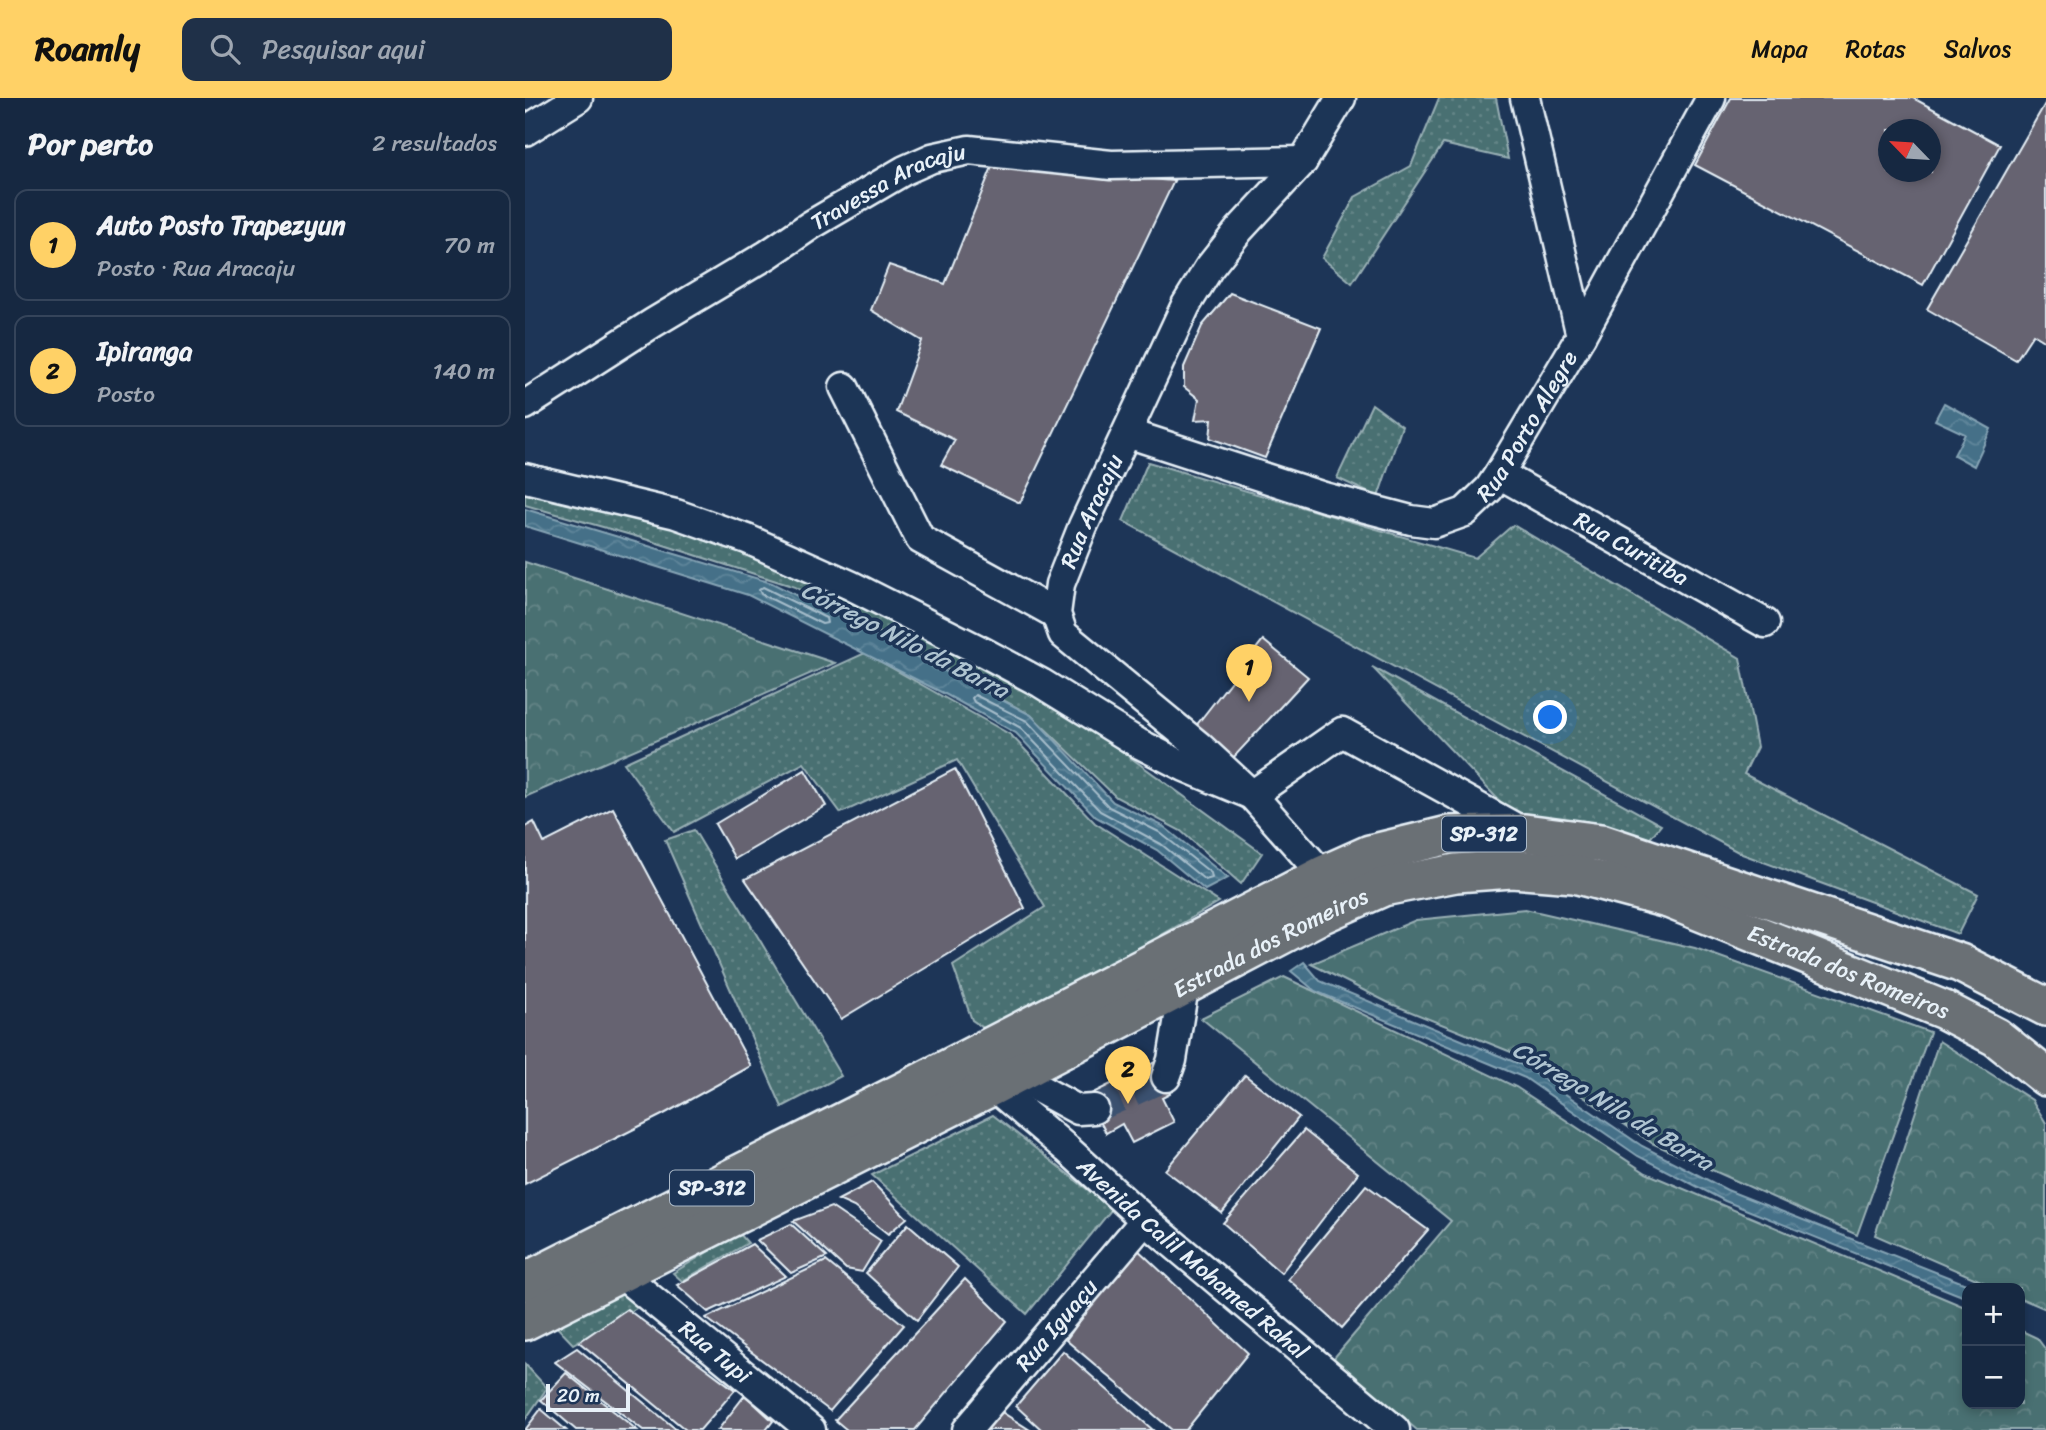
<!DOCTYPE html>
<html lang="pt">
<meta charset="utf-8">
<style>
body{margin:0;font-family:Sriracha,sans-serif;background:#1f3048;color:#f1f3f6}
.controls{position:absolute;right:21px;bottom:21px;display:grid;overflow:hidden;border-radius:14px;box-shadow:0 4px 10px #0003}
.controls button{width:63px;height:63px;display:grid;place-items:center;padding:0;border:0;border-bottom:2px solid #35445a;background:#162841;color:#f1f3f6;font:35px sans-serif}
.compass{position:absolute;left:1353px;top:21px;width:63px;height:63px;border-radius:50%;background:#162841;box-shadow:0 4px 10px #0003;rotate:295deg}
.scale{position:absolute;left:21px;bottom:18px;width:84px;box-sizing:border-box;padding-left:7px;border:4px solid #e8f1f8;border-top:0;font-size:19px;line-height:24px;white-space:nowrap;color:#e8f1f8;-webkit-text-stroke:5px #1d3557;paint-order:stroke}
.you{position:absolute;left:1026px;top:620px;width:24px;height:24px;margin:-18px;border:5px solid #fff;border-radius:50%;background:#1a73e8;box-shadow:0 0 0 10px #1a73e833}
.badge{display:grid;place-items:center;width:46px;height:46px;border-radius:50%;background:#ffd166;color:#111;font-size:23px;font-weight:700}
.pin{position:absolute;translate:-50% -58px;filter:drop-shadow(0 2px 4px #0008)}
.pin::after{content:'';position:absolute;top:37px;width:24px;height:21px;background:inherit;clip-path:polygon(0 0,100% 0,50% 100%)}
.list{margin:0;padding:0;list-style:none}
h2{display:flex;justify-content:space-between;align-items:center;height:91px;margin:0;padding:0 28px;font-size:30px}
h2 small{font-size:23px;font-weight:400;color:#9ea6b1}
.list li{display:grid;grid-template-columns:46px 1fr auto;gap:21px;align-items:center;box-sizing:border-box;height:112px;margin:0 14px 14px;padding:0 14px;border:2px solid #35445a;border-radius:14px}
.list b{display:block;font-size:26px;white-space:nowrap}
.list p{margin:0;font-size:23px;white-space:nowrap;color:#9ea6b1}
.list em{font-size:23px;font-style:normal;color:#9ea6b1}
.icon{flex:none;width:38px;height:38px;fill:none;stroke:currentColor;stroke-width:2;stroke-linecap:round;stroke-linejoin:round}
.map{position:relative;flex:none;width:1521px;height:1332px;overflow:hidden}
header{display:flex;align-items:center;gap:42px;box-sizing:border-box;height:98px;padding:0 35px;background:#ffd166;color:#111}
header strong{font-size:33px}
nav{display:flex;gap:38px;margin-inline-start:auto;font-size:24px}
.search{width:490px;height:63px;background:#1f3048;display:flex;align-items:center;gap:18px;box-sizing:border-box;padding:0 24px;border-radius:14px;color:#9ea6b1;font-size:26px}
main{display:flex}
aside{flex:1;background:#162841}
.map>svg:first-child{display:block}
.grass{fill:url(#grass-dots);stroke:#99b0b5;stroke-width:2}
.forest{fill:url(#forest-crowns);stroke:#99b0b5;stroke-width:2}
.water{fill:url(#water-waves);stroke:#86a4b5;stroke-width:2}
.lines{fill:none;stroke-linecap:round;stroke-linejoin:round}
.shore{stroke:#a6bdcb;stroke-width:2}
.building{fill:#666471;stroke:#e8f1f8;stroke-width:2;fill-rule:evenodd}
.minor-tunnel{stroke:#3b516f;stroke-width:28;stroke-dasharray:28 14;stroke-linecap:butt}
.minor-casing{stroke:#e8f1f8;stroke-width:33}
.major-casing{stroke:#e8f1f8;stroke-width:42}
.minor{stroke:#1d3557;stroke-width:28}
.major{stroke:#6b6f75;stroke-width:37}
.labels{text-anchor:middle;stroke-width:7;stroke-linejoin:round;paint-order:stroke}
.shield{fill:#1d3557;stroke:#abb9c8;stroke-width:2}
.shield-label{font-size:21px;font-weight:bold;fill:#e8f1f8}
.street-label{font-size:23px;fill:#e8f1f8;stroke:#1d3557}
.water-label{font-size:24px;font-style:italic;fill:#afc4d1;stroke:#1d3557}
</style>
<header>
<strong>Roamly</strong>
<div class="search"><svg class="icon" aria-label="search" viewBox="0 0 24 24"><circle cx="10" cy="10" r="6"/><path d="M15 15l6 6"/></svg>Pesquisar aqui</div>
<nav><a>Mapa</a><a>Rotas</a><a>Salvos</a></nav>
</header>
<main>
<aside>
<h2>Por perto<small>2 resultados</small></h2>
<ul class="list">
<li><span class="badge">1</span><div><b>Auto Posto Trapezyun</b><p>Posto · Rua Aracaju</p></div><em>70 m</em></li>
<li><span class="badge">2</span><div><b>Ipiranga</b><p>Posto</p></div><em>140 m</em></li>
</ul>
</aside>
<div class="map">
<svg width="1521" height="1332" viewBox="0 0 1521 1332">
<defs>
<pattern id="grass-dots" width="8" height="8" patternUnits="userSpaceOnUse" patternTransform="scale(1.75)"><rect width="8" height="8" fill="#4a7072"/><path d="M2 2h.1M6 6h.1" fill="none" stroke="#648587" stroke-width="1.8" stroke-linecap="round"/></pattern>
<pattern id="forest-crowns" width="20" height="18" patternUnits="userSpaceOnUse" patternTransform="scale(1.75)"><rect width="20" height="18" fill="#4a7072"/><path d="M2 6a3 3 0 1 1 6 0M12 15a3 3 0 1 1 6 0" fill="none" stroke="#648587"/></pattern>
<pattern id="water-waves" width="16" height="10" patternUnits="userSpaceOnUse" patternTransform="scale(1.75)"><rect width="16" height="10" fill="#447088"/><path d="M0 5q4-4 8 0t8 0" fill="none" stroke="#5f859a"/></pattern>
</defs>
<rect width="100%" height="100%" fill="#1d3557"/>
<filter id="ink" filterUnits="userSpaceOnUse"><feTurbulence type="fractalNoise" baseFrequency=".0143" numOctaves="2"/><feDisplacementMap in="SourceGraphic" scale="14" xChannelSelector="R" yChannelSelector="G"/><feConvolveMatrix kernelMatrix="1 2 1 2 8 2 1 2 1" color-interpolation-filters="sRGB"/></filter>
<g filter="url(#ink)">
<g class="grass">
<path d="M914,0H971L983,61L918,46L827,185L797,160L830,99L886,68Z"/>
<path d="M847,306L877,328L853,399L812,380Z"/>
<path d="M623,364L950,460L988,427L1215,560L1232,649L1219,676L1453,796L1433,836L1217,756L598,423Z"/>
<path d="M0,389L150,425L293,480L507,588L737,755L716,786L656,733L591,699L506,617L270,489L120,441L0,407Z"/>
<path d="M340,555L486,637L570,725L694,804L577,871L460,931L447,922L428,868L520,809L432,662L316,715L279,665L149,734L99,665Z"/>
<path d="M847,569L1136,727L1118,749L986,715Z"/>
<path d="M169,732L316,978L257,1009L140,742Z"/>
<path d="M468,1017L587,1111L502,1216L347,1077Z"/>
<path d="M214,1135L223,1145L157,1183L148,1175Z"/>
<path d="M97,1192L117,1207L48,1246L29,1226Z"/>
<path d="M0,1266L22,1290L0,1322Z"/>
</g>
<g class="forest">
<path d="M0,464L310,565L0,699Z"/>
<path d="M1000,811L1170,850L1405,934L1332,1137L1127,1045L1001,960L864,905L786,866L891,822Z"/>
<path d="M759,879L991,989L1121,1075L1442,1210V1306H1495V1232L1512,1240L1521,1252V1332H892L808,1261L926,1123L676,920Z"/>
<path d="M1414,943L1507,1002L1521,1025V1211L1495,1200V1190H1472L1350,1137Z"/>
</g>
<g class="water">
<path d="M1419,305L1466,331L1449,368L1429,357L1440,336L1410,322Z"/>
<path d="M0,411L247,485L506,617L588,704L638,728L703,780L680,792L632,752L571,719L491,635L420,596L223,497L0,428Z"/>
<path d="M779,864L795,883L999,968L1117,1048L1202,1092L1451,1190H1442V1200L1200,1103L1113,1058L1000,980L790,893L766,873Z"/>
</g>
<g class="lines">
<g class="shore">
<path d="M238,489L301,520L302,525L297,526L236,496L234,492Z"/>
<path d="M450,597L502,623L584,709L634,734L686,775L687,780L680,782L636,746L575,713L496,630L449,604L447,600Z"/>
</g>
</g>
<g class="building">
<path d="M1206,0H1388L1475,47L1398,187L1170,67ZM1364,32H1406V74H1364Z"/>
<path d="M1521,4V244L1508,236L1491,262L1402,211Z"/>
<path d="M467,69L649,83L495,405L416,367L430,342L371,314L397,243L346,212L364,167L420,186Z"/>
<path d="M705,195L796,230L740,360L685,340L687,321L670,322L674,301L659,289V269L677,228Z"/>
<path d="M738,542L783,579L708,660L670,629Z"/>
<path d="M430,671L500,810L316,921L220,781Z"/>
<path d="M280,672L301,708L210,761L190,726Z"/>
<path d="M88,710L226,968L139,1016L0,1086V729L9,724L19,745Z"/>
<path d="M630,964L641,979L645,996L637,1000L649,1024L607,1045L597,1026L581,1035L562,998Z"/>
<path d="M720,977L774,1019L697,1115L640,1072Z"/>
<path d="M779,1032L833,1075L756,1175L698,1125Z"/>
<path d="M347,1084L382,1120L363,1136L329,1109L313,1102Z"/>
<path d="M841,1087L903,1132L817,1230L763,1181Z"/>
<path d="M306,1109L356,1143L337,1174L321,1171L268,1123Z"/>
<path d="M266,1126L302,1159L266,1175L232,1142Z"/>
<path d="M383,1126L433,1169L392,1222L341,1175Z"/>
<path d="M227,1146L261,1178L183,1214L152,1187Z"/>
<path d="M609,1148L723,1255L661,1332H647L541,1242Z"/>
<path d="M301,1163L379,1227L305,1313L181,1220Z"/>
<path d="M440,1181L482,1223L390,1332H322L310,1322Z"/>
<path d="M102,1211L210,1292L175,1332H161L54,1244Z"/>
<path d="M52,1250L152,1332H118L30,1264Z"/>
<path d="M538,1253L628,1332H517L491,1308Z"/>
<path d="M41,1275L112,1332H51L16,1302Z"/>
<path d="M220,1297L248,1323L241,1332H193Z"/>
<path d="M16,1311L41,1332H0Z"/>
<path d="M472,1311L505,1332H454Z"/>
</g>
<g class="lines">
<path class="minor-tunnel" d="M569,1011L641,979"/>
<defs>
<g id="minor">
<path d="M1000,0L1056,238"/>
<path d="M0,33L53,0"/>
<path d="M319,289L395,441L531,516"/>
<path id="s1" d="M0,307L128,225L242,157L286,127L380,72L407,60L444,52L586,67L778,63"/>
<path id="s2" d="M602,335L799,399L886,422L909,425L940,414L964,391L974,376L1056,238L1186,0"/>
<path id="s3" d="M974,376L1240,525"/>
<path d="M0,380L151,416L222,441L325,487L460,555L516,585L613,645L660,669L727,697L817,634L1000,735"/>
<path id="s4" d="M798,777L727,697L674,648L538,536L531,516L535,486L558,428L661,207L684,170L714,132L778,63L816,0"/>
<path d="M489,977L553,1012L569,1011"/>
<path d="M641,979L647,962L659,889"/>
<path id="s5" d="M468,988L542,1051L620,1122L870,1332"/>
<path id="s6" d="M96,1176L286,1332"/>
<path id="s7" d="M442,1332L620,1122"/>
</g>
<g id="major">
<path d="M0,1184L381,992L798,777L845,756L924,737L1000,735L1076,745L1435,865L1521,909"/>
<path id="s8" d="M0,1223L468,988L795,817L858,789L931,775L987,771L1049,776L1146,802L1419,912L1471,939L1521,979"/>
</g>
</defs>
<use href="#minor" class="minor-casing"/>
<use href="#major" class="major-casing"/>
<use href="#minor" class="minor"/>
<use href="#major" class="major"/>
</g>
</g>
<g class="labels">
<g class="shield">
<rect x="917" y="718.5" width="84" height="35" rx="5"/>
<rect x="145" y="1072.5" width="84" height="35" rx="5"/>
</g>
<g class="shield-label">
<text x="959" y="743">SP-312</text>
<text x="187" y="1097">SP-312</text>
</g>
<g class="street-label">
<text dy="8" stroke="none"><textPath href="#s1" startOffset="425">Travessa Aracaju</textPath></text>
<text dy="8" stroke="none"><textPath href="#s2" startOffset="460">Rua Porto Alegre</textPath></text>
<text dy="8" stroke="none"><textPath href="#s4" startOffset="486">Rua Aracaju</textPath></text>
<text dy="8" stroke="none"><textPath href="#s3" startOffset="152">Rua Curitiba</textPath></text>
<text dy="8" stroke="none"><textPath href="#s8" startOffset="836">Estrada dos Romeiros</textPath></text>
<text dy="8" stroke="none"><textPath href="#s8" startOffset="1446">Estrada dos Romeiros</textPath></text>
<text dy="8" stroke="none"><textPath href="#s5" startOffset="264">Avenida Calil Mohamed Rahal</textPath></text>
<text dy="8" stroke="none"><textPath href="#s7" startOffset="138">Rua Iguaçu</textPath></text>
<text dy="8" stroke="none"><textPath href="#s6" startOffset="122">Rua Tupi</textPath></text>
</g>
<g class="water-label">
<text transform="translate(380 542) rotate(27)" y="8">Córrego Nilo da Barra</text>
<text transform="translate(1088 1008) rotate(31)" y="8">Córrego Nilo da Barra</text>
</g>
</g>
</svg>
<div class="controls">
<button>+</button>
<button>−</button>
</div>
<svg class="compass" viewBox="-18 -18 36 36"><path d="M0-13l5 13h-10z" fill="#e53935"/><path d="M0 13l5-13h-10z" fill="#9ea6b1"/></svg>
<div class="scale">20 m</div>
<div class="you"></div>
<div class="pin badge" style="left:724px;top:604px">1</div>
<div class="pin badge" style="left:603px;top:1006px">2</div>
</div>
</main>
